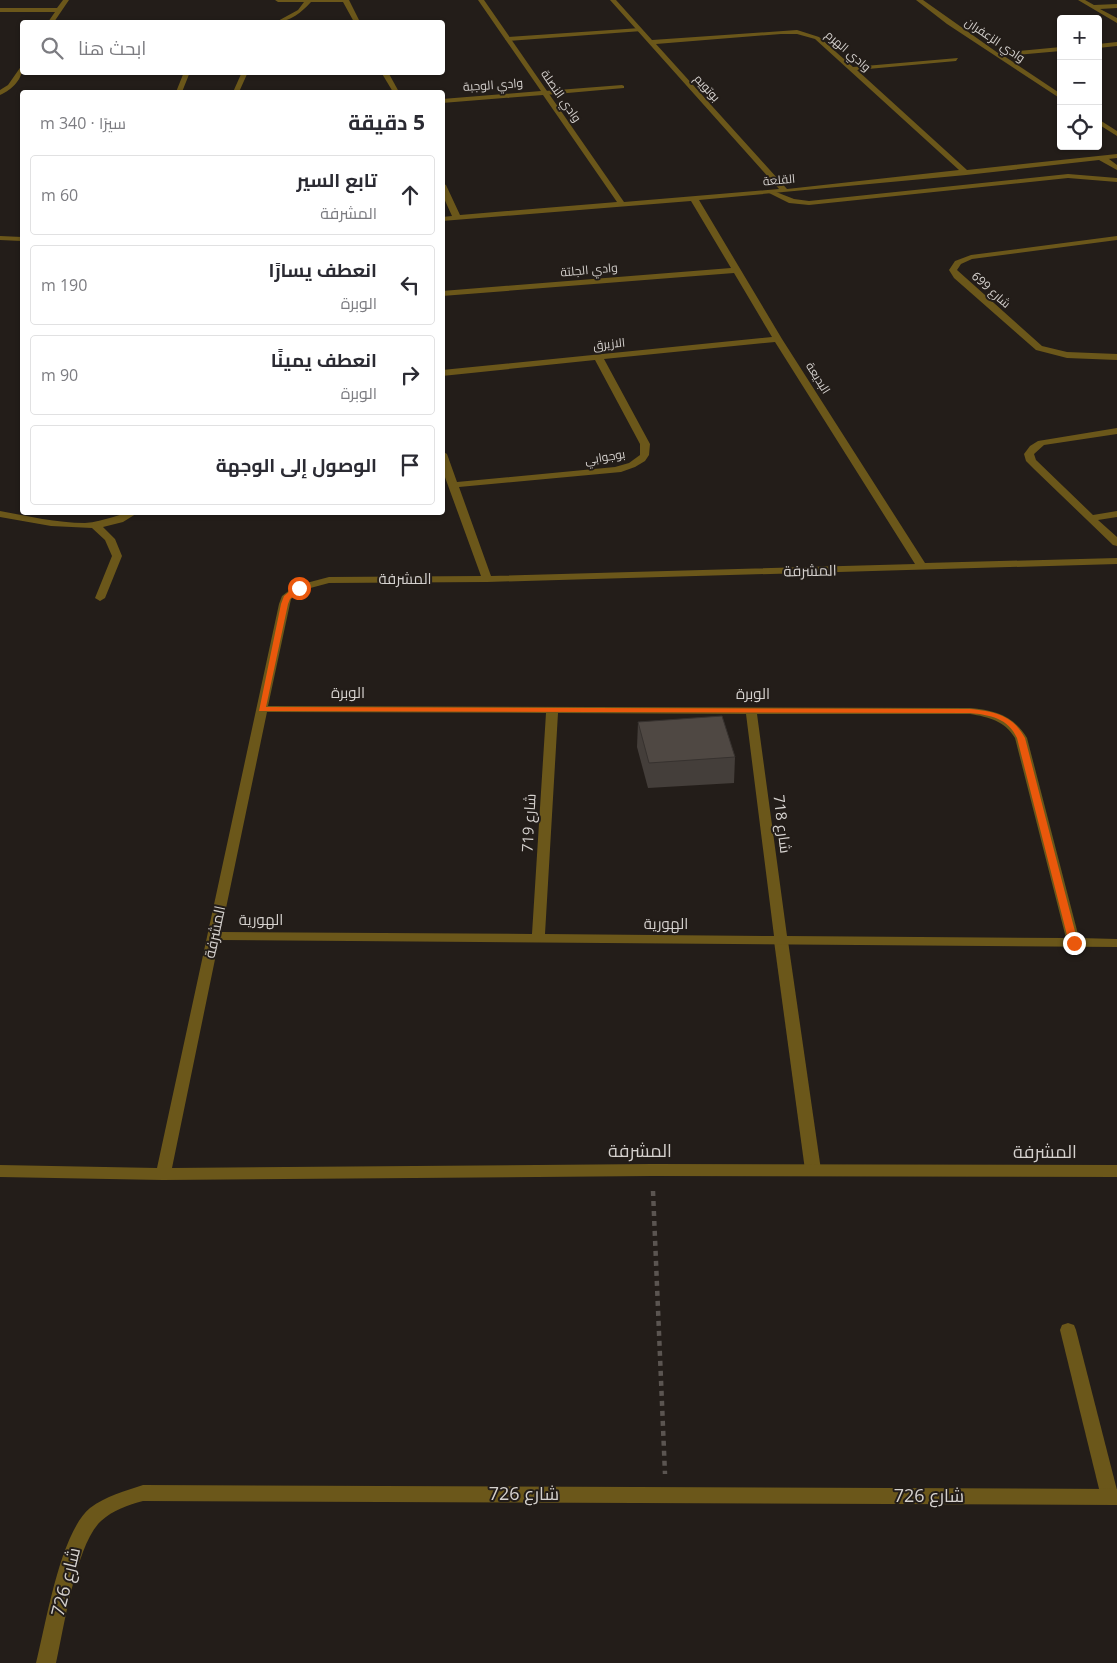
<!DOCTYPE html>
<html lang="ar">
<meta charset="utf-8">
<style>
body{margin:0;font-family:"Open Sans",Cairo,sans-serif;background:#f2f2f3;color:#2b2b33;direction:rtl}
.controls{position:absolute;right:15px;top:15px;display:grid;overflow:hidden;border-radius:5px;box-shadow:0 1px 4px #0004}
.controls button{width:45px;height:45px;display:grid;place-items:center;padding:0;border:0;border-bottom:1px solid #e1e1e2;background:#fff;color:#2b2b33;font:25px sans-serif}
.stop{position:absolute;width:15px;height:15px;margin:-11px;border:4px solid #ea580c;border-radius:50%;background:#fff}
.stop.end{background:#ea580c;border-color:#fff;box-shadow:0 1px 5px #0008}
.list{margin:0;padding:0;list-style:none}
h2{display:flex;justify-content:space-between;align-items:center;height:65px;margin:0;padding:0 20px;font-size:21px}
h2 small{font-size:16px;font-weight:400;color:#7c7c81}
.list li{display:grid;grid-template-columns:32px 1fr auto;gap:15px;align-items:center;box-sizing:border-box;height:80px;margin:0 10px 10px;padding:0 10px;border:1px solid #e1e1e2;border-radius:5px}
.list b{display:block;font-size:19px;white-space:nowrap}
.list p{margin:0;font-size:16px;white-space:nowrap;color:#7c7c81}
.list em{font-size:16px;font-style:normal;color:#7c7c81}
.icon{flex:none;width:28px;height:28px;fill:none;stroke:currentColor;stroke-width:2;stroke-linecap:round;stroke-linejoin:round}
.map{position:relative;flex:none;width:1117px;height:1663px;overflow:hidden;direction:ltr}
.search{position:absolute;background:#fff;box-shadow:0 1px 4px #0004;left:20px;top:20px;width:425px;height:55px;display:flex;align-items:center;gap:12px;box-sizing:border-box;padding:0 18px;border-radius:5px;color:#7c7c81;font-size:19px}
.panel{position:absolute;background:#fff;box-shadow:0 1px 4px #0004;left:20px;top:90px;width:425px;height:425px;border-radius:5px;direction:rtl}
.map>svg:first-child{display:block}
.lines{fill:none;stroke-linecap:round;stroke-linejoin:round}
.path{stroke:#5b5551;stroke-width:4.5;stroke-dasharray:5 5;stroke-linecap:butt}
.lane{fill:#6b571a;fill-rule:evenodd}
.street{fill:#6b571a;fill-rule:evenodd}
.wall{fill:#443e3a}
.building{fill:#4f4843;stroke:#37322f}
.route{fill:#ea580c}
.labels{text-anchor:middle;stroke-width:4;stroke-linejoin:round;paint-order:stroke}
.far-street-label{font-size:12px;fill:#d5d1ce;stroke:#231d19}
.street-label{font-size:15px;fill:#d5d1ce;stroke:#231d19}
.near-street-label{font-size:18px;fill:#d5d1ce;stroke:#231d19}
</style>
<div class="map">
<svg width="1117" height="1663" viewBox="0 0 1117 1663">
<rect width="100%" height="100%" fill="#231d19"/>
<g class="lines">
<path class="path" d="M653,1191L665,1474"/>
<g class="lane">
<path d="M640,28L642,31L508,41L505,39L508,37Z"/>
<path d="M242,72H248L239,92H233Z"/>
<path d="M622,85L624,86V88L545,95L542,93L545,91Z"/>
<path d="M1099,156H1105L1117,165V170L1099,160Z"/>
<path d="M1068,174L1117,178V182L1068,178L809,205L789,203L767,192L771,190L794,199L809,201Z"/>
<path d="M781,937L788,941L821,1170L818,1174L813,1176L808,1174L805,1170L774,941Z"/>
<path d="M1068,1323L1074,1325L1076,1330L1117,1490V1501L1110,1505L1104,1503L1101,1497L1060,1330L1062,1325Z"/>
</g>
<g class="street">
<path d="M63,0H69L54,22H48L55,12H0V8H57Z"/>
<path d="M275,0H349L360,22H354L343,2H311C302,12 290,22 276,22L298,10L304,2H278Z"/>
<path d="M478,0H484L624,202L779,189L610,0H616L652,40L797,30L819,37L853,67L958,58L956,61L857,70L967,170L1117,154V158L966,175L699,200L782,339L925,563L1117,558V564L487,582L329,583L303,590L291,599L268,706L970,708C995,710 1014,716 1027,738L1079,938L1117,939V947L219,940L172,1168L652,1164L1117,1165V1177L652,1176L163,1180L0,1177V1165L157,1168L279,604L282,596L295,586L329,577L481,576L442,469V451L447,454L457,482L615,467L629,463L640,455V444L595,360L442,376V370L772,337L734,273L442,296V291L731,268L691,201L442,221V217L452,216L442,194V183L446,185L460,215L617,202L543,95L442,103V99L541,91ZM781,34H797L815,39L959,170L787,189L656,44ZM775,342L915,564L491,576L459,487L621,472L635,467L645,461L649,455L650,444L604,359ZM267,712L546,713L532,934L221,932ZM558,713L746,714L774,936L545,934ZM757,714H970C989,717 1005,721 1015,738L1066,938L787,936Z"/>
<path d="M916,0H923L998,53L1061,47V51L1004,56L1061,94V99L947,24Z"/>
<path d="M1078,0H1085L1094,5L1117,4V8L1100,9L1117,18V23Z"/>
<path d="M1117,42V46L1098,48V44Z"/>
<path d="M22,65C24,78 12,90 0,95V90L8,85Z"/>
<path d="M184,72H190L182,92H176Z"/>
<path d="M381,72H388L399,92H393Z"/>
<path d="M1098,119L1117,131V136L1098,124Z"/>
<path d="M0,236L22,237V241L0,240Z"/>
<path d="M1117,236V240L972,259L961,264L957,270L1042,346L1067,352L1117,354V360L1067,358L1036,350L954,278L949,270L955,261L971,255Z"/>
<path d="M1117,428V434L1044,445L1034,454L1036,460L1093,515L1117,511V517L1098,520L1117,537V546L1113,545L1034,469L1026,461L1024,454L1030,446L1038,441Z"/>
<path d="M0,511C28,516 57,523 85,523C105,522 120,512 139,512L123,522L103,527L115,539L122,556L105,598L100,601L95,598L112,556L105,540L92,528L51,526L0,517Z"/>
<path d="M143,1485L1117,1489V1505L143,1501C128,1505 113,1510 101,1521C76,1544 64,1628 56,1663H36C46,1624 60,1533 90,1508C106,1496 125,1491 143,1485Z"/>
</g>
</g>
<path class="wall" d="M638,722L735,757L734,783L648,788L637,747Z"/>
<path class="building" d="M722,716L735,757L649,763L638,722Z"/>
<path class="route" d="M296,586L302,588L290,599L288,604L266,707L970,709C993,711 1013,715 1025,738L1078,943L1074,946L1069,943L1017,738C1008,718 990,715 970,713L259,711L281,604L284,596Z"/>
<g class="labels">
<g class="far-street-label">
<text transform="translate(995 40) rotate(34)" y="4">وادي الزعفران</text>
<text transform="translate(848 51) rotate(41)" y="4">وادي الهرم</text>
<text transform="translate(493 85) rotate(-4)" y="4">وادي الوجبة</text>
<text transform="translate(707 88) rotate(48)" y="4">بوتويم</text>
<text transform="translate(561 96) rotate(55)" y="4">وادي النصلة</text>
<text transform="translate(779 180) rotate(-5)" y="4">القلعة</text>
<text transform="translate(589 270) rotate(-5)" y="4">وادي الجلتة</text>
<text transform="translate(991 290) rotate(42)" y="4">شارع 699</text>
<text transform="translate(609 344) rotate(-6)" y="4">الازيرق</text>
<text transform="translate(818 378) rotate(58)" y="4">البديعة</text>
<text transform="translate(605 457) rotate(-9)" y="4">بوجوابي</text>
</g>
<g class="street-label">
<text transform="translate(810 571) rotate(-1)" y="5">المشرفة</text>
<text x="405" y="584">المشرفة</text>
<text x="348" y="698">الوبرة</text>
<text x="753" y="699">الوبرة</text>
<text transform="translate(529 823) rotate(-87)" y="5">شارع 719</text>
<text transform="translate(782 824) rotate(83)" y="5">شارع 718</text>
<text x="261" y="925">الهورية</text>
<text x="666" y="929">الهورية</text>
<text transform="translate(215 932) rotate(-78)" y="5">المشرفة</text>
</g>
<g class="near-street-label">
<text x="640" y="1157">المشرفة</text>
<text x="1045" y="1158">المشرفة</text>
<text x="524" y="1500">شارع 726</text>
<text x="929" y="1502">شارع 726</text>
<text transform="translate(66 1582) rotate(-76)" y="6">شارع 726</text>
</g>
</g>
</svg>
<div class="controls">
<button>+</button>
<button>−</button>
<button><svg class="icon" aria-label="locate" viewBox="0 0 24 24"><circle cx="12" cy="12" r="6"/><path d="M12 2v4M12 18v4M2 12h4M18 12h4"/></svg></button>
</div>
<div class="stop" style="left:299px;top:588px"></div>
<div class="stop end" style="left:1074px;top:943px"></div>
<div class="search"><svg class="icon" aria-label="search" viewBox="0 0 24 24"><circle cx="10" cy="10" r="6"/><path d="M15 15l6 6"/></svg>ابحث هنا</div>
<section class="panel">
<h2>5 دقيقة<small>سيرًا · 340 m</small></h2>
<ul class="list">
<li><svg class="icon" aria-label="ahead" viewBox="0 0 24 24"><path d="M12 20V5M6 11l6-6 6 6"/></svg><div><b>تابع السير</b><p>المشرفة</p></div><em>60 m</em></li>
<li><svg class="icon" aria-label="left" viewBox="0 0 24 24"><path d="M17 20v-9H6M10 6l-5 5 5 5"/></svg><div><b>انعطف يسارًا</b><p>الوبرة</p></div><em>190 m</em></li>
<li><svg class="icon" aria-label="right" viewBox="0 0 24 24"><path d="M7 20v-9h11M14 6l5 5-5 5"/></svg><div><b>انعطف يمينًا</b><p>الوبرة</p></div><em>90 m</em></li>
<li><svg class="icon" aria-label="arrive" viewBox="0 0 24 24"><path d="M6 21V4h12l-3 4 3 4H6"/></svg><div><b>الوصول إلى الوجهة</b></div></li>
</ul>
</section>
</div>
